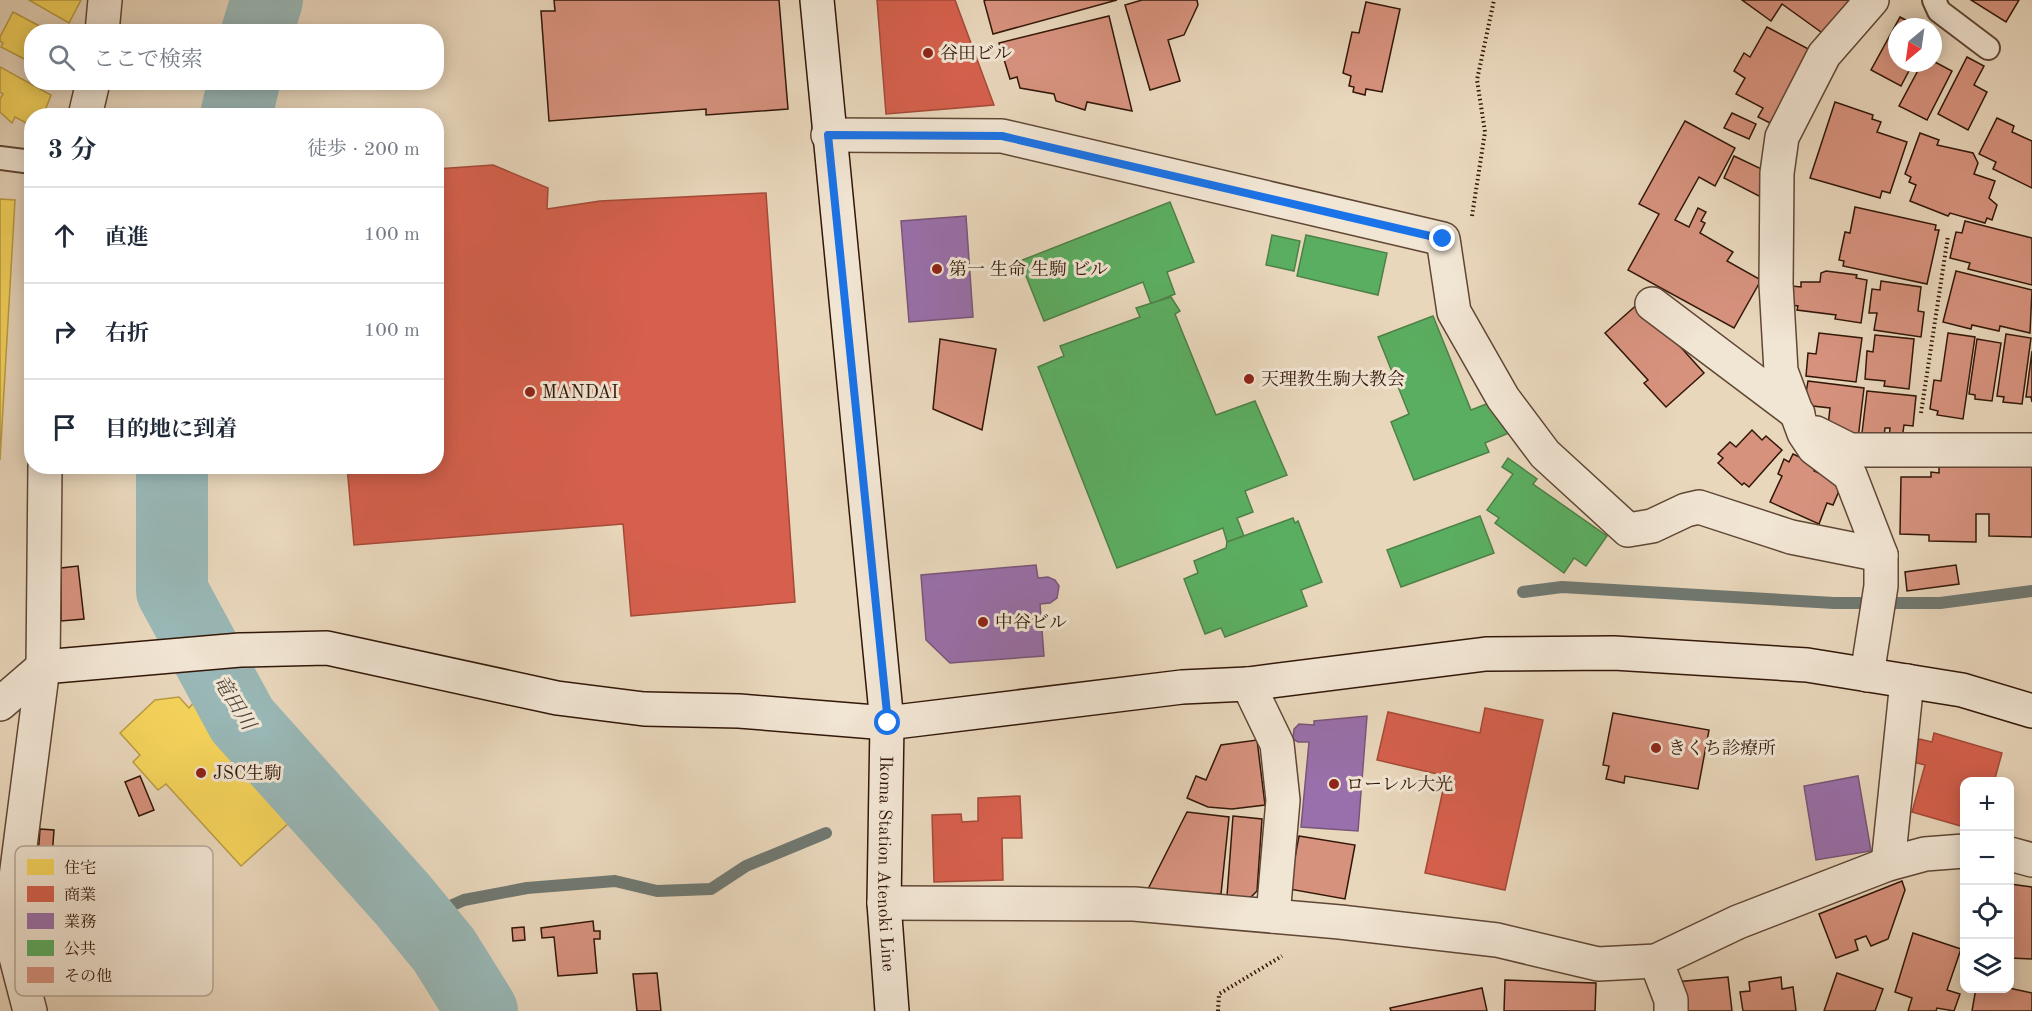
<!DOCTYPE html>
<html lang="ja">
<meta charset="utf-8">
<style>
body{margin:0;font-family:"Old Standard TT","Noto Serif JP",serif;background:#f6f6f7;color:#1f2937}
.controls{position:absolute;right:18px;bottom:18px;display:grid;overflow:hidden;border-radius:12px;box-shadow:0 3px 15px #0003}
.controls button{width:54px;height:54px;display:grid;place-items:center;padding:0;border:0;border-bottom:2px solid #e0e1e3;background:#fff;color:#1f2937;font:30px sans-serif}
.compass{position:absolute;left:1888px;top:18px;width:54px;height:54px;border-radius:50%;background:#fff;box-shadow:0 3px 15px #0003;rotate:209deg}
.stop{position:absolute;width:18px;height:18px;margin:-14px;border:4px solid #1a73e8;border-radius:50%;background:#fff}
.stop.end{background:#1a73e8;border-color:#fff;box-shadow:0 2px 6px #0008}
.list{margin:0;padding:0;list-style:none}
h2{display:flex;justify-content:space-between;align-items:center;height:78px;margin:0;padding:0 24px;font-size:26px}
h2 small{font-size:20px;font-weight:400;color:#747a83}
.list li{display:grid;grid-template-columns:39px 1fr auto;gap:18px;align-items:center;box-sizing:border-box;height:96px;padding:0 24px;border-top:2px solid #e0e1e3}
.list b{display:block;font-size:22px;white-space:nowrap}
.list em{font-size:20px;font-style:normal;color:#747a83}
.icon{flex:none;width:33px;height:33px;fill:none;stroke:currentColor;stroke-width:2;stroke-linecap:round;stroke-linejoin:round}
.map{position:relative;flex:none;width:2032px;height:1011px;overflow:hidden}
.search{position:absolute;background:#fff;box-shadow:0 3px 15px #0003;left:24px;top:24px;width:420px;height:66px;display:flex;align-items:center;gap:15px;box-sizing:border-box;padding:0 21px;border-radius:24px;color:#747a83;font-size:22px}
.panel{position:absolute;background:#fff;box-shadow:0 3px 15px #0003;left:24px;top:108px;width:420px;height:366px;border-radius:24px}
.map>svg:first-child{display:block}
.homes{fill:#f6d55c;stroke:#bb9c43;stroke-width:1.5}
.shops{fill:#d6604d;stroke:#a54a38;stroke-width:1.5}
.offices{fill:#9970ab;stroke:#7a557a;stroke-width:1.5}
.public{fill:#5aae61;stroke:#4e8146;stroke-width:1.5}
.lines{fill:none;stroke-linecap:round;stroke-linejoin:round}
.stream{stroke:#707871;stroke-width:12}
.river{stroke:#99b8b7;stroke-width:72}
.building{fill:#d7927e;stroke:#321708;stroke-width:1.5}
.lane-casing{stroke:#604735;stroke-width:26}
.street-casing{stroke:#604735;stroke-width:36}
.secondary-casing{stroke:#321708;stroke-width:36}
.path{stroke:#321708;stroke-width:4;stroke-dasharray:1.5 3;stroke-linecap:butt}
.lane{stroke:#f1e5d3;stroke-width:22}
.street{stroke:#f1e5d3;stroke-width:33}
.secondary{stroke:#f1e5d3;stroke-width:33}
.route{stroke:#1a73e8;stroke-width:8}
.poi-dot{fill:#8f2418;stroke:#f1e5d3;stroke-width:2}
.labels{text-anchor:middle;stroke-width:6;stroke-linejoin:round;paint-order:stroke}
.poi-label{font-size:18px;fill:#321708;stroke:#f1e5d3;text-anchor:start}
.street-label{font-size:18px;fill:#321708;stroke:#f1e5d3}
.water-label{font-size:20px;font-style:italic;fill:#51473d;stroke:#f1e5d3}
.key{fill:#f1e5d3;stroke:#b8a796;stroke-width:1.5}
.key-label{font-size:16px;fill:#321708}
</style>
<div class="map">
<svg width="2032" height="1011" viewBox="0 0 2032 1011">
<rect width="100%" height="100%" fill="#e9d7bc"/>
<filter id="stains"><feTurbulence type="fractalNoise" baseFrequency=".00333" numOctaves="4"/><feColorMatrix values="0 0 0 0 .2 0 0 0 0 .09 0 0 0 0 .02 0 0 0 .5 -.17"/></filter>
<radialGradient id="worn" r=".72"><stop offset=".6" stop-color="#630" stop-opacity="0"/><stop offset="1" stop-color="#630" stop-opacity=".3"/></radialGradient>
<g class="homes">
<path d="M29,0H81L69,23Z"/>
<path d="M13,12L51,32H32V63L1,47L3,43L0,41V37Z"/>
<path d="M0,67L51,95L43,116H32V126L15,117L12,123L0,112V99L3,94L0,92Z"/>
<path d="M0,199L15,200L0,460Z"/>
<path d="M179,697L189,708L194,702L298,815L241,866L166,784L158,790L133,762L140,755L120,733L155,700Z"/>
</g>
<g class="shops">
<path d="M877,0H955L994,105L886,114Z"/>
<path d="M493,165L548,188L547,209L600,201L766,193L795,602L631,616L623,524L354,545L347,466H436V169Z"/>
<path d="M1485,708L1543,720L1505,890L1425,873L1446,776L1377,760L1388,712L1480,733Z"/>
<path d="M1934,733L2002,753L1994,782H1964V827L1912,812L1925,765L1913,762L1919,739L1932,742Z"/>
<path d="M1020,796L1022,838H1002L1003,880L934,882L932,815L961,814L962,822L978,821V798Z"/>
</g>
<g class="offices">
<path d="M966,216L973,317L909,322L901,221Z"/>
<path d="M1036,565L1038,578L1048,577L1055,580L1059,586L1057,598L1050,603L1040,604L1044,656L950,663L926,640L921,575Z"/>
<path d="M1367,716L1358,831L1301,827L1309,742H1298L1293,739L1294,729L1299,724L1314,725V721Z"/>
<path d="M1858,776L1871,851L1816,860L1804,786Z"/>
</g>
<g class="public">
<path d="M1170,202L1194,262L1167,272L1175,294L1151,304L1143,282L1044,321L1020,261Z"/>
<path d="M1272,235L1300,241L1294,271L1266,265Z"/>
<path d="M1306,235L1387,253L1378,295L1297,276Z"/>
<path d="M1171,297L1180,311L1175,314L1216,415L1255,401L1287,475L1245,491L1253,512L1237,518L1244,536L1227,542L1223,528L1117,568L1038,367L1064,356L1060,346L1140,317L1136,308Z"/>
<path d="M1433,316L1471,410L1489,403L1509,433L1485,443L1489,452L1414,480L1391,422L1409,414L1378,337Z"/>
<path d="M1508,458L1537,479L1533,484L1607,536L1586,566L1574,558L1564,573L1495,523L1499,518L1487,510L1513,474L1502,467Z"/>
<path d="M1480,516L1494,553L1401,587L1387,550Z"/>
<path d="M1293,518L1295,523L1298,521L1322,582L1301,590L1307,606L1225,637L1221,628L1205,634L1184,579L1198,573L1194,561L1226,548L1227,542Z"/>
</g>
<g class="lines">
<g class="stream">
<path d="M1523,592L1562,587L1834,603H1940L2032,591"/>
<path d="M419,920L464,900L527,888L615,881L657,891L711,889L746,866L826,833"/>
</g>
<g class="river">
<path d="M257,32L267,0"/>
<path d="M236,116L244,82"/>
<path d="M172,466V591L242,720L403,900L444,950L482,1011"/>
</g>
</g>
<g class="building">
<path d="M554,0H779L788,109L706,115V109L549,121L541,11H555Z"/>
<path d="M986,0H1117L993,34L984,1Z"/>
<path d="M1142,0H1197L1198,5L1184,35L1168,40L1180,81L1150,90L1125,5Z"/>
<path d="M1742,0H1855L1828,37L1782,4L1771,21Z"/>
<path d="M1971,0H2019L2006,22Z"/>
<path d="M1366,2L1400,9L1382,92L1366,89L1365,95L1353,92L1354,87L1349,86L1351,76L1343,73L1352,32L1359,33Z"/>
<path d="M1109,16L1132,111L1087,102L1085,110L1056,101L1054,94L1020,88L1017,77L1010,79L999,43Z"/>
<path d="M1900,17L1919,27H1897V63H1913L1901,86L1871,70Z"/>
<path d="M1767,27L1814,52L1779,117L1775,115L1770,123L1758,117L1763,108L1736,94L1745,78L1734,71L1744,53L1750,57Z"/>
<path d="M1967,57L1984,66L1974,85L1987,92L1968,130L1938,114Z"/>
<path d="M1933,61L1952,71L1927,120L1899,106L1922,63H1933Z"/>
<path d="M1835,102L1873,115L1872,119L1881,122L1877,132L1907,142L1890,193L1882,191L1880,198L1810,178Z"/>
<path d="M1732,113L1756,124L1749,139L1724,128Z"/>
<path d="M1997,118L2014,126L2012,132L2032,141V188L1993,169L1996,162L1979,154Z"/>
<path d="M1685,121L1735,148L1715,186L1699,177L1675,220L1689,227L1698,208L1706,212L1701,221L1705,223L1700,233L1733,252L1727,261L1761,280L1734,328L1628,270L1659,214L1639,204Z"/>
<path d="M1920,133L1939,140L1937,145L1973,153L1978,163L1974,174L1995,181L1989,198L1997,205L1992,220L1987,218L1985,223L1950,213L1948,216L1910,201L1916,185L1909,182L1911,177L1905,174Z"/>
<path d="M1734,156L1770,173L1759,196L1724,178Z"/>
<path d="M1855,207L1936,225L1935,230H1939L1927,284L1843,266L1844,261L1839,260L1845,232L1850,233Z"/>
<path d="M1965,221L2032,238V285L1968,269L1970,263L1950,258L1956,232L1962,233Z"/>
<path d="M1826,271L1857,275L1856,278L1867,280L1861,323L1835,319L1836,315L1797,310L1798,306L1789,305L1792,286L1801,287V282H1820L1821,273Z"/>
<path d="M1956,271L2032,290L2030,333L2000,326L1999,331L1972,325L1971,329L1943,322Z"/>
<path d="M1881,281L1921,287L1918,311L1924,312L1921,337L1874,330L1877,313H1869L1872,289L1880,290Z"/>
<path d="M1640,302L1704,373L1666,407L1644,383L1648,380L1605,333Z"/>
<path d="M1819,333L1862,338L1856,382L1806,376L1808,353L1816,354Z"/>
<path d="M1948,333L1975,337L1963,419L1937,415L1938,411L1930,409L1934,380L1941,381Z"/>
<path d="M2006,334L2031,338L2022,404L2003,402L2004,397L1997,396Z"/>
<path d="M1875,335L1914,339L1909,389L1884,386L1885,381L1865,379L1867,351L1873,352Z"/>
<path d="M940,339L996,349L982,430L933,409Z"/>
<path d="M1977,339L2001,343L1992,401L1975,399V395L1969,394Z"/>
<path d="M2032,351V402L2031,397H2026Z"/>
<path d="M1808,381L1864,388L1858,439L1827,435L1830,408L1804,405Z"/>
<path d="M1867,391L1916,396L1913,426L1904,425L1902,439L1889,438L1890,428H1885L1884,436L1862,433Z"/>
<path d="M1752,430L1762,440L1766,436L1782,450L1749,487L1744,483L1742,485L1718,463L1723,458L1718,454L1730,442L1736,447Z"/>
<path d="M1793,454L1817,465L1814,471L1842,484L1833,505L1827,503L1819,524L1770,502L1782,476L1778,474L1784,459L1789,462Z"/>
<path d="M1939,465L2032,466V537L1989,536V514H1976V542L1929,541V535L1900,534L1901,477H1931V472L1939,473Z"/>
<path d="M1956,565L1959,584L1907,591L1905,572Z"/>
<path d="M78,566L84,619L61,621V568Z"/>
<path d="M1613,713L1709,730L1698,789L1625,776L1624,783L1606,779L1609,766L1603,765Z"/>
<path d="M1257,740L1265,805L1232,809L1208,807L1187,798L1196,776L1206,780L1221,745Z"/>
<path d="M140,776L154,810L139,816L125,782Z"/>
<path d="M1187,812L1229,817L1221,894L1147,891Z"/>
<path d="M1233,816L1262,819L1257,891L1250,898L1227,896Z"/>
<path d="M40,829L54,830L52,858L38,857Z"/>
<path d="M1299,836L1355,845L1345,899L1289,889Z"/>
<path d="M1902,881L1905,890L1888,939L1871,946L1866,936L1855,940L1858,950L1836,958L1819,914Z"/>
<path d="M2010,884L2032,887V959L2010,958Z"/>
<path d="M593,921L594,931H600V939H594L597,973L558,976L554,937L542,938L541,928Z"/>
<path d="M524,927L525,940L513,941L512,928Z"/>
<path d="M1913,933L1961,949L1947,990L1960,994L1954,1011L1937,1008L1936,1011H1908L1912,998L1895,992Z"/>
<path d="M657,973L661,1011H637L633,974Z"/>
<path d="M1837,973L1883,989L1875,1011H1824Z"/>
<path d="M1728,977L1732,1011H1677L1675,982Z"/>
<path d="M1781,977L1782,989L1793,987L1796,1011H1743L1740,992L1750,991L1749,982Z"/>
<path d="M1505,980L1596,983L1595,1011H1504Z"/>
<path d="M1482,988L1487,1011H1391L1390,1008Z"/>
<path d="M1976,988H2009L2032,993V1011H1972Z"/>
</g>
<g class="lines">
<defs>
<g id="lane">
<path d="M1934,0L1939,11L1988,48"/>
<path d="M0,158L32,162"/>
</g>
<g id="street">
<path d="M102,32L105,0"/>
<path d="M85,116L93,82"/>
<path d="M828,135L1002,136L1443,239L1454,312L1503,398L1545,454L1628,530L1652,526L1686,510L1699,507L1791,537L1881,555"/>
<path d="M1652,304L1798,414"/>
<path d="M1816,433L1850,450H2032"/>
<path d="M1867,675L1881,586V555L1850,475L1814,448L1804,433L1781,371L1776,284L1777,173L1782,137L1824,55L1872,0"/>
<path d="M1248,684L1277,744L1283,800L1273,916"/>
<path d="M0,704L43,667"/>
<path d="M2010,854L2032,860"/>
<path d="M1888,864L1907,681"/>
<path d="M884,903L1134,904L1340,922L1497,940L1598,964L1656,961L1738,922L1888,864L1925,854L1964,851"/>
<path d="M1656,961L1671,1000V1011"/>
<path d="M30,1011L12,942L15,885L43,667L45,466"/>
</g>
<g id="secondary">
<path id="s1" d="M817,0L887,723L884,903L892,1011"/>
<path d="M43,667L240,650L327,648L557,698L644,709L739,711L887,723L1182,687L1248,684L1486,654L1614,653L1807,665L1962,690L2032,711"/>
</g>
</defs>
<use href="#lane" class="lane-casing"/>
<use href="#street" class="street-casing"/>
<use href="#secondary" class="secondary-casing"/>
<g class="path">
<path d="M1472,216L1485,132L1477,80L1494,0"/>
<path d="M1921,413L1948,236"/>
<path d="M1218,1011L1219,994L1282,956"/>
</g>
<use href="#lane" class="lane"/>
<use href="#street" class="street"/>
<use href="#secondary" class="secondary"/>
</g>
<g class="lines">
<path class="route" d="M888,723L828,135L1002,136L1443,239"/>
</g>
<g class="poi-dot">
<circle cx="928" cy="53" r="6"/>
<circle cx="937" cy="269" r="6"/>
<circle cx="1249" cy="379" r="6"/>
<circle cx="530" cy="392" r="6"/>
<circle cx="983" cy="622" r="6"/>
<circle cx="1656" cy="748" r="6"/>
<circle cx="201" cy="773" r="6"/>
<circle cx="1334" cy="784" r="6"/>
</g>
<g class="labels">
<g class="poi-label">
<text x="940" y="59">谷田ビル</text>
<text x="949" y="275">第一 生命 生駒 ビル</text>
<text x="1261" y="385">天理教生駒大教会</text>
<text x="542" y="398">MANDAI</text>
<text x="995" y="628">中谷ビル</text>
<text x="1668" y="754">きくち診療所</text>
<text x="213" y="779">JSC生駒</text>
<text x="1346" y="790">ローレル大光</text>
</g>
<g class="street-label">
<text dy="6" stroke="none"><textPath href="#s1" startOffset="867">Ikoma Station Atenoki Line</textPath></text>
</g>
<g class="water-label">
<text transform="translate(235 702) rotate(58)" y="7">竜田川</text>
</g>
</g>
<rect x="15" y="846" width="198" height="150" rx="9" class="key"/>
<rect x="27" y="859" width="27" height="16" fill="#f6d55c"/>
<rect x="27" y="886" width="27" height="16" fill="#d6604d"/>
<rect x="27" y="913" width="27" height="16" fill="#9970ab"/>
<rect x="27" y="940" width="27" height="16" fill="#5aae61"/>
<rect x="27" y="967" width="27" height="16" fill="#d7927e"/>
<g class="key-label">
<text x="64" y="873">住宅</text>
<text x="64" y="900">商業</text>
<text x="64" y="927">業務</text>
<text x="64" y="954">公共</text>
<text x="64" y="981">その他</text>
</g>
<rect width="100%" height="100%" filter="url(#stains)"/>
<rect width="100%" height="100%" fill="url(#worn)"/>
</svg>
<div class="controls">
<button>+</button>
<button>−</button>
<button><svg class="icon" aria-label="locate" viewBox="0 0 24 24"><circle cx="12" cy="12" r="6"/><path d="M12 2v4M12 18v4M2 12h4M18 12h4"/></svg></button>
<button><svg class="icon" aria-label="layers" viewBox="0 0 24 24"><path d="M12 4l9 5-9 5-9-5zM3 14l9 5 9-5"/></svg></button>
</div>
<svg class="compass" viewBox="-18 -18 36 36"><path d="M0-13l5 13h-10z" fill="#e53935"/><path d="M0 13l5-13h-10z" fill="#747a83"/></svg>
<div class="stop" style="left:888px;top:723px"></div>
<div class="stop end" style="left:1443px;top:239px"></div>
<div class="search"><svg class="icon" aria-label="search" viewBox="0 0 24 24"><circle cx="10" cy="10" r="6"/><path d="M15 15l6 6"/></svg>ここで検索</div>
<section class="panel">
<h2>3 分<small>徒歩 · 200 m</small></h2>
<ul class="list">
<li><svg class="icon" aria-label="ahead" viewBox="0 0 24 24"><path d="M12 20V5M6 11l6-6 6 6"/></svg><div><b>直進</b></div><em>100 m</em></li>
<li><svg class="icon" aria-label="right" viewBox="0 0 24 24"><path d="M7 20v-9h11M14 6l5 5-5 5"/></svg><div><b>右折</b></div><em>100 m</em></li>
<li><svg class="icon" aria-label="arrive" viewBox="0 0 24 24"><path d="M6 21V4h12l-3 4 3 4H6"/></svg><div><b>目的地に到着</b></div></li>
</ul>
</section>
</div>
